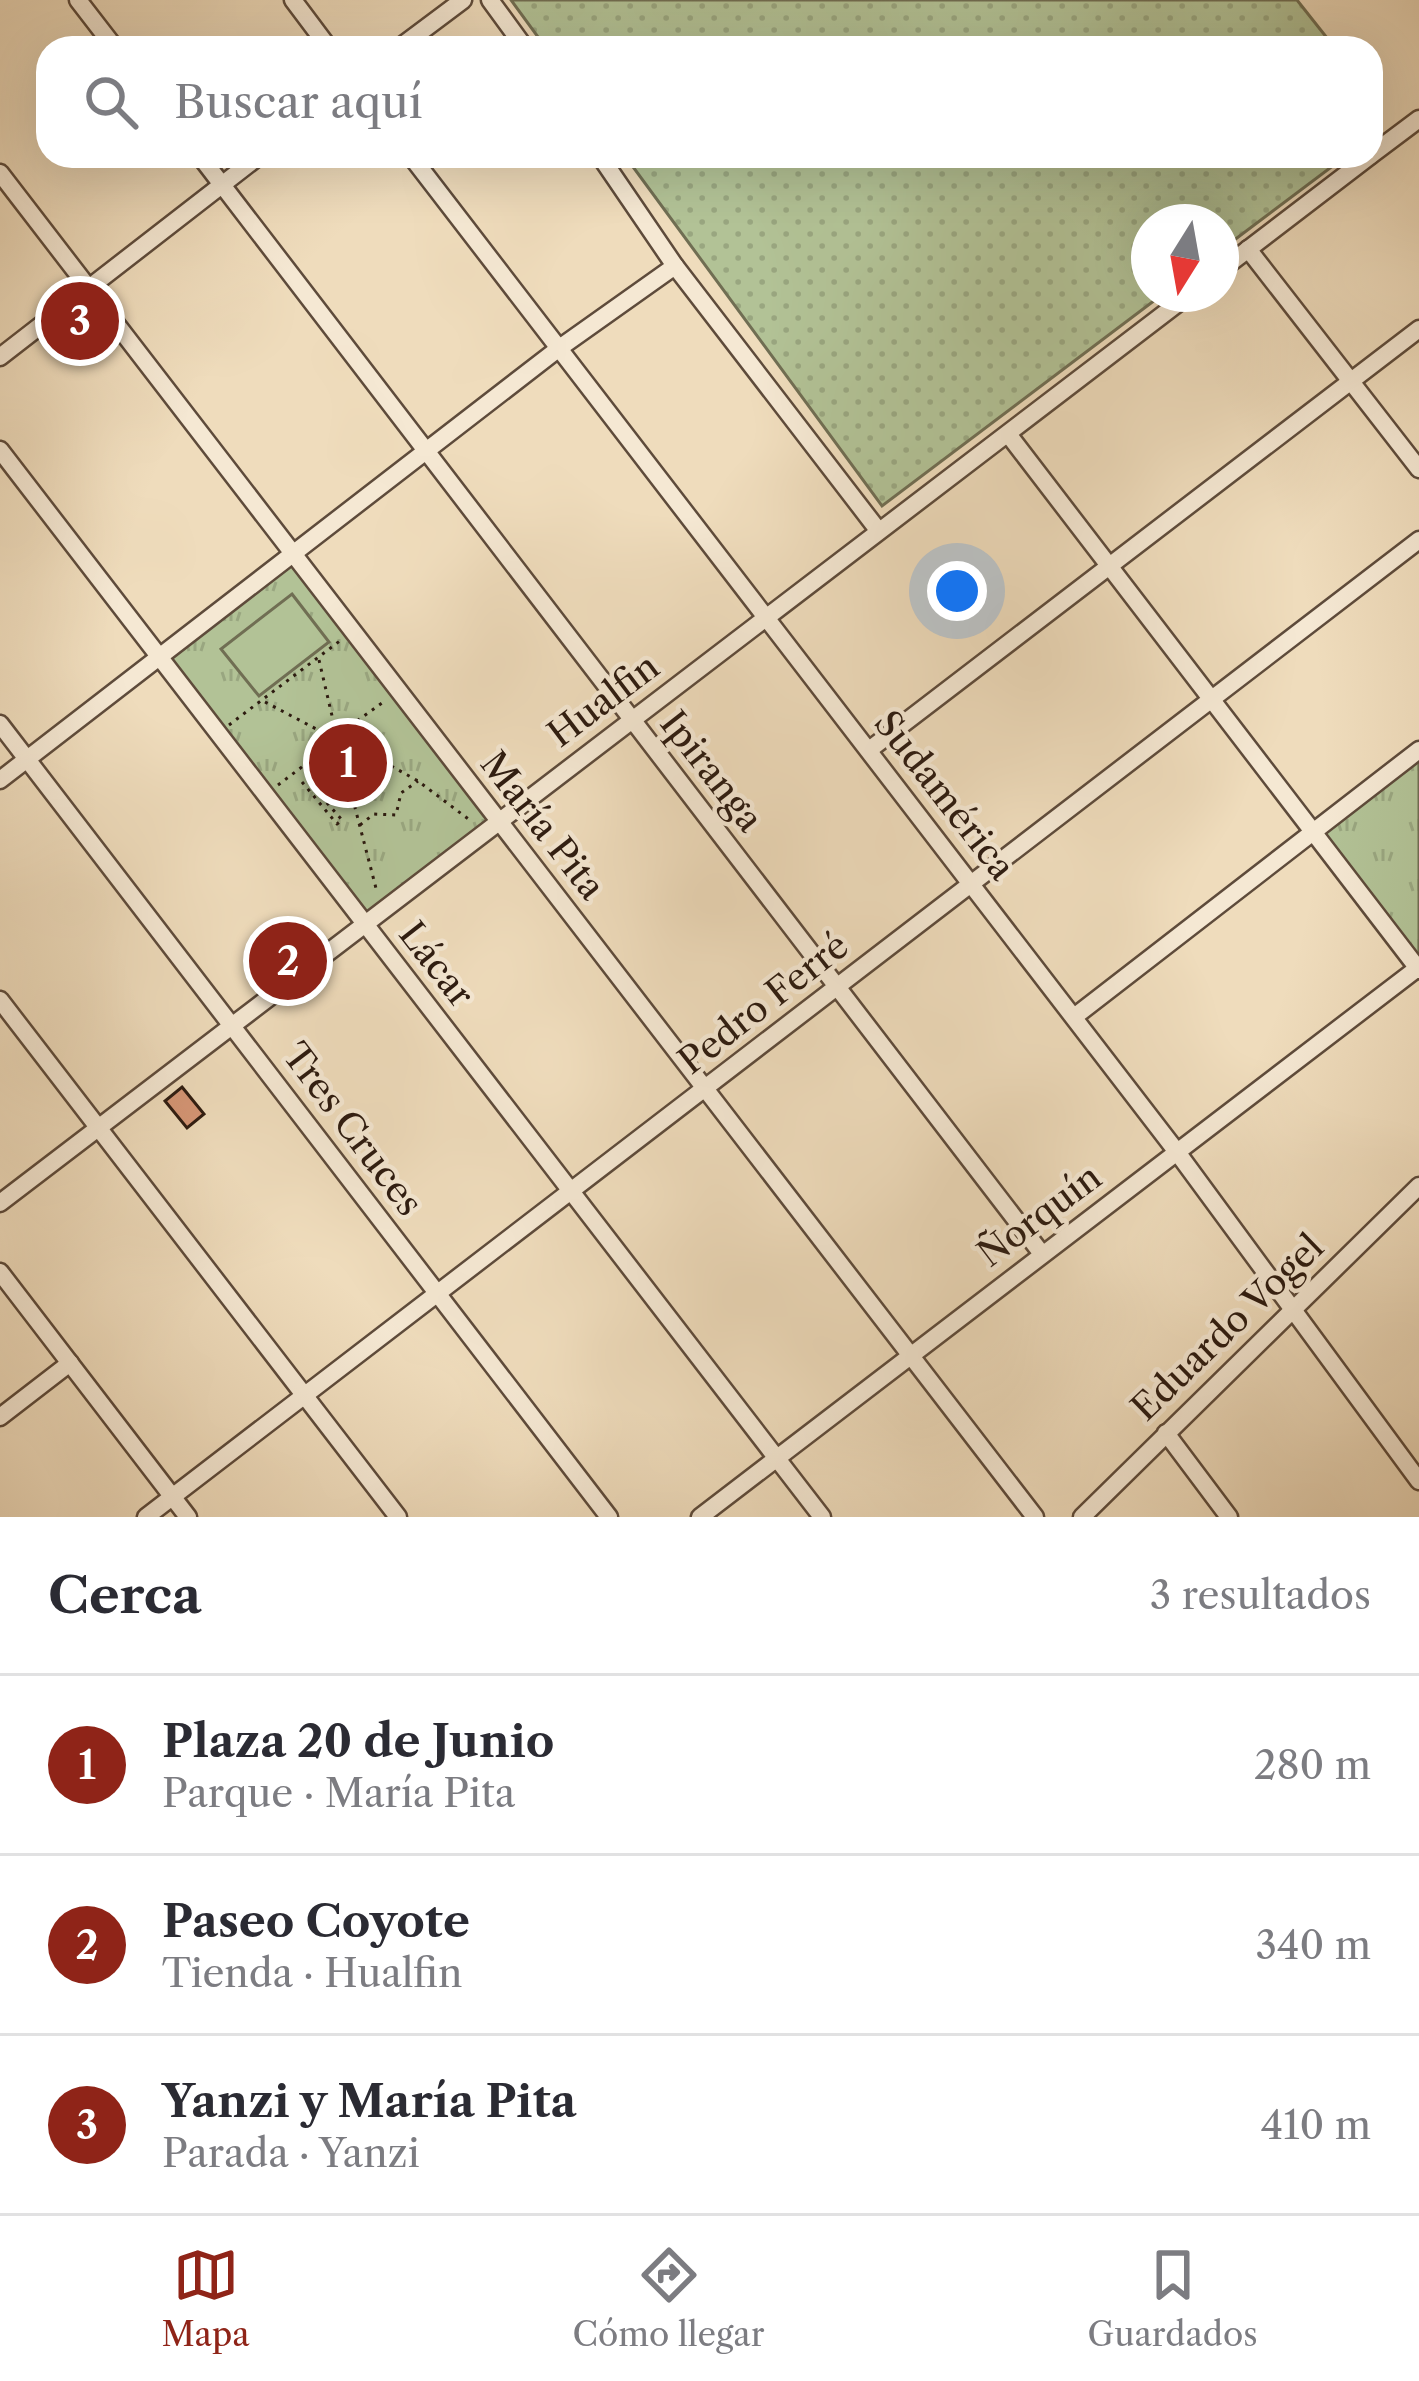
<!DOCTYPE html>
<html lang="es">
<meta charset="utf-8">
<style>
body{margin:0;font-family:"Libre Caslon Text",serif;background:#f7f7f7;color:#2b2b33}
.compass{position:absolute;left:1131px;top:204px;width:108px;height:108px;border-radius:50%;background:#fff;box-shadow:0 12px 48px #0002;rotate:191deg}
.you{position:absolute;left:957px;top:591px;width:42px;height:42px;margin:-30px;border:9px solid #fff;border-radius:50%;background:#1a73e8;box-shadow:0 0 0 18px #1a73e833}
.badge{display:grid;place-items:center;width:78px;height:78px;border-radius:50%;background:#8f2418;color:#fff;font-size:39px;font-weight:700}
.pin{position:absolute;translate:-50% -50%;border:6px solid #fff;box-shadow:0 3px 12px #0006}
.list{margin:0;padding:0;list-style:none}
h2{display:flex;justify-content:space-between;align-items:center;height:156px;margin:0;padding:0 48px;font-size:51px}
h2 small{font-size:39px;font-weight:400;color:#7c7c81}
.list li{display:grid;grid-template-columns:78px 1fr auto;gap:36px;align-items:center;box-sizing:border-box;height:180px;padding:0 48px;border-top:3px solid #e1e1e2}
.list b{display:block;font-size:45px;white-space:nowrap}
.list p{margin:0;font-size:39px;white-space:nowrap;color:#7c7c81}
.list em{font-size:39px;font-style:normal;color:#7c7c81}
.icon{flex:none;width:66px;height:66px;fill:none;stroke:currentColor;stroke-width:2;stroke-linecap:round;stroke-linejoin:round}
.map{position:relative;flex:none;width:1419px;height:1517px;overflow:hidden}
.search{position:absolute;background:#fff;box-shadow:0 12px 48px #0002;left:36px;right:36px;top:36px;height:132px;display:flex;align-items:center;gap:30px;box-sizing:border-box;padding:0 42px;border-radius:36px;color:#7c7c81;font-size:45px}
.sheet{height:696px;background:#fff}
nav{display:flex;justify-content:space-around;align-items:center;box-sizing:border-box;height:168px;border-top:3px solid #e1e1e2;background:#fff;font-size:33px;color:#7c7c81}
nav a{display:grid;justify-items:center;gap:6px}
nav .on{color:#8f2418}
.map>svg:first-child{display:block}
.grass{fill:url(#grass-dots);stroke:#706e53;stroke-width:3}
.park{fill:url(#park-tufts);stroke:#706e53;stroke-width:3}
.pitch{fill:#b2c296;stroke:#706e53;stroke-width:3}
.building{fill:#d69676;stroke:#2d1b10;stroke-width:3}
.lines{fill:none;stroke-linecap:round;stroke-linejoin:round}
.minor-casing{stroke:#5e4b3b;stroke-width:21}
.path{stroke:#2d1b10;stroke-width:3;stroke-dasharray:3 6;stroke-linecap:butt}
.minor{stroke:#f5e8d3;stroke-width:16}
.labels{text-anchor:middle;stroke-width:9;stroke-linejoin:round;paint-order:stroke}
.street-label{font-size:36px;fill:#2d1b10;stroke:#f5e8d3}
</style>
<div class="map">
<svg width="1419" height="1517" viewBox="0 0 1419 1517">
<defs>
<pattern id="grass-dots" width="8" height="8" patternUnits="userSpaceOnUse" patternTransform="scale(3)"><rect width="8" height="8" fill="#b2c296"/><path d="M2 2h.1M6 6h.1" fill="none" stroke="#99a680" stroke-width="1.8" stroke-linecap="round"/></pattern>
<pattern id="park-tufts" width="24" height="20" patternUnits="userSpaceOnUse" patternTransform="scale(3)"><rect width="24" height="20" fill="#b2c296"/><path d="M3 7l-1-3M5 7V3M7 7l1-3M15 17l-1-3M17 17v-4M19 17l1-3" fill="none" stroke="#99a680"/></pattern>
</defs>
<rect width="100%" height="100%" fill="#efdcbc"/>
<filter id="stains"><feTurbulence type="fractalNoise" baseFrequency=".00167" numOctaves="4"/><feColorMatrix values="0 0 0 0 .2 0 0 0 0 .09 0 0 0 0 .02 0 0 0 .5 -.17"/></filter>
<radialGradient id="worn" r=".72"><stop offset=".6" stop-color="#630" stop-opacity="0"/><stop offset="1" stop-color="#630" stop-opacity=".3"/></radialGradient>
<g class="grass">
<path d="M511,0H1297L1335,48H546Z"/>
<path d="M625,156H1346L1221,250V222H1149V294H1163L882,506Z"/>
</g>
<g class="park">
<path d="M293,553L499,820L363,923L159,655Z"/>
<path d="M1419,750V967L1313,831Z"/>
</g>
<path class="pitch" d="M292,594L329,642L259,696L221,649Z"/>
<path class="building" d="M182,1087L204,1114L187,1128L165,1101Z"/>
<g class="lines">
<defs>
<g id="minor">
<path d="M78,0L115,48"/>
<path d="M293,0L329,48"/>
<path d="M490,0L525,48"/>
<path d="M399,48L463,0"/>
<path d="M1371,155L1419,119"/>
<path d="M200,156L1042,1254"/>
<path d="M411,156L1177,1152L1419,1481"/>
<path d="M600,156L675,266L878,530"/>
<path d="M0,173L1035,1517"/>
<path d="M1248,249L1419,469"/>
<path d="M1221,270L1370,156"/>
<path d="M0,357L259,156"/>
<path d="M1008,434L1419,970"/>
<path d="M0,450L822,1517"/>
<path d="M0,724L609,1517"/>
<path d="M869,750L1419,329"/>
<path d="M0,780L558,349L675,266"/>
<path d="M0,1000L398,1517"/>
<path d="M1074,1017L1419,750"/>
<path d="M0,1203L1190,294"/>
<path d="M0,1272L188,1517"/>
<path d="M0,1417L70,1363"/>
<path d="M1166,1433L1229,1517"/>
<path d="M146,1517L1419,540"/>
<path d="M700,1517L1419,967"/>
<path d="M1082,1517L1419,1186"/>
</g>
</defs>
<use href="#minor" class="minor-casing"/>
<g class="path">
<path d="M319,660L333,720"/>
<path d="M265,702L320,731"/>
<circle cx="337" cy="738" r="16"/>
<path d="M229,725L341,640"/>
<path d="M350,726L386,700"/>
<path d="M352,744L418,781L471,821"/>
<path d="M341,754L377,892"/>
<path d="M302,782L337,824L342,820L306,779"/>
<path d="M278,785L323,751"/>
<path d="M360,825L374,814L396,815L401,793L418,781"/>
</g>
<use href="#minor" class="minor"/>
</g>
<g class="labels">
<g class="street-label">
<text transform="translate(603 700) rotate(-37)" y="13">Hualfin</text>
<text transform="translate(712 771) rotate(52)" y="13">Ipiranga</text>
<text transform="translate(945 795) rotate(52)" y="13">Sudamérica</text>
<text transform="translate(543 825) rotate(52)" y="13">María Pita</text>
<text transform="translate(437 964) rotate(52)" y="13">Lácar</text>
<text transform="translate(763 1003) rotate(-38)" y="13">Pedro Ferré</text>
<text transform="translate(353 1129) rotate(53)" y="13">Tres Cruces</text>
<text transform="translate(1039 1215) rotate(-37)" y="13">Ñorquín</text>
<text transform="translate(1227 1327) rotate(-44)" y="13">Eduardo Vogel</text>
</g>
</g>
<rect width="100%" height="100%" filter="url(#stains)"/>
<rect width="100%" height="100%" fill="url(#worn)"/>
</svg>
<svg class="compass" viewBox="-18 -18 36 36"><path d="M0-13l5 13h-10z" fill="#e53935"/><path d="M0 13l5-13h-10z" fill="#7c7c81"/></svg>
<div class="you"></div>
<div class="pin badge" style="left:348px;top:763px">1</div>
<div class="pin badge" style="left:288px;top:961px">2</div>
<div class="pin badge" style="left:80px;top:321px">3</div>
<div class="search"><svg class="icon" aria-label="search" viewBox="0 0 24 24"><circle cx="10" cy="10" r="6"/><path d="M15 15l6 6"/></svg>Buscar aquí</div>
</div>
<section class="sheet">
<h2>Cerca<small>3 resultados</small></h2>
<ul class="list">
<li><span class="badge">1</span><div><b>Plaza 20 de Junio</b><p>Parque · María Pita</p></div><em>280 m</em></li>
<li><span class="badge">2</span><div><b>Paseo Coyote</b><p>Tienda · Hualfin</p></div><em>340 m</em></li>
<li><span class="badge">3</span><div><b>Yanzi y María Pita</b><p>Parada · Yanzi</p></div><em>410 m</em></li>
</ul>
</section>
<nav>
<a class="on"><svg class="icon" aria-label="map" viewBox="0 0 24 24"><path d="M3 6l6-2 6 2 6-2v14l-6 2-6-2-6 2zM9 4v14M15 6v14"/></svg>Mapa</a>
<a><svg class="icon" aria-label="directions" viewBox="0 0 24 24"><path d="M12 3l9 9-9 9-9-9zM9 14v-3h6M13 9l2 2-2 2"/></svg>Cómo llegar</a>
<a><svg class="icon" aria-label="saved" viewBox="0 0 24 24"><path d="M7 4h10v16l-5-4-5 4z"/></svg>Guardados</a>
</nav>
